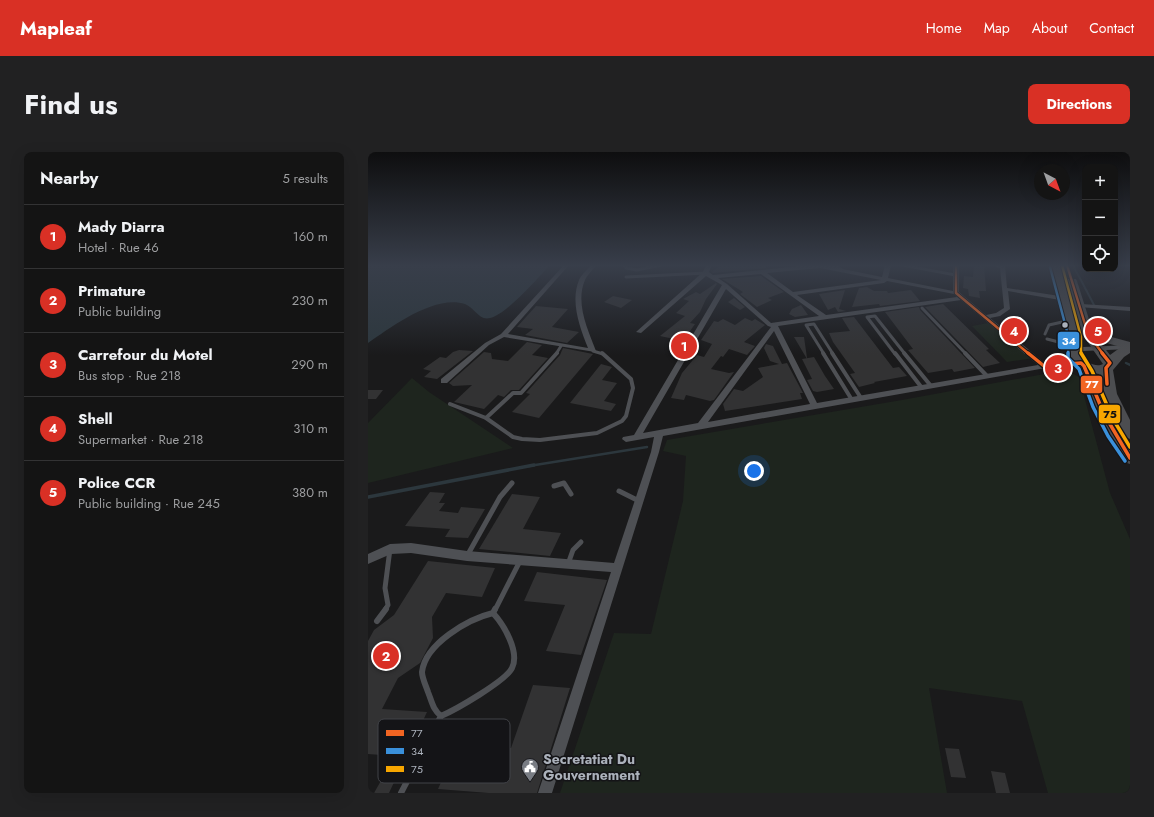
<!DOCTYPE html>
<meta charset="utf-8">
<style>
body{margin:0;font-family:Jost,sans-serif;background:#212122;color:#f1f3f6}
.controls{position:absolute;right:12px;top:12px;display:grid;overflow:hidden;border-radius:8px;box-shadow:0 4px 16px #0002}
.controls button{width:36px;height:36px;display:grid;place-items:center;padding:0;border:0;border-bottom:1px solid #333334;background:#141414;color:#f1f3f6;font:20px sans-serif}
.compass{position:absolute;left:666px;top:12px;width:36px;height:36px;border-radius:50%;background:#141414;box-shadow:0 4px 16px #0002;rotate:139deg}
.you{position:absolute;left:386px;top:319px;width:14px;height:14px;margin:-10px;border:3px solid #fff;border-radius:50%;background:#1a73e8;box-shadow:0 0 0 6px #1a73e833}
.badge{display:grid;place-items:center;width:26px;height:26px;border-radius:50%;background:#d93025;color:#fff;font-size:13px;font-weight:700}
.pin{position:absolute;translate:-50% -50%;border:2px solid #fff;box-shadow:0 1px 4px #0006}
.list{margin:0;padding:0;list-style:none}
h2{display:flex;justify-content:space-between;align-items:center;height:52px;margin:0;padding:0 16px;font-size:17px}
h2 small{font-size:13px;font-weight:400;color:#9d9ea0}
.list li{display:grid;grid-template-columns:26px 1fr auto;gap:12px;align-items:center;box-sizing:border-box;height:64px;padding:0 16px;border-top:1px solid #333334}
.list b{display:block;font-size:15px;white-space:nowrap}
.list p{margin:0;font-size:13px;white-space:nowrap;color:#9d9ea0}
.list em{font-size:13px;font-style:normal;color:#9d9ea0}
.icon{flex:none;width:22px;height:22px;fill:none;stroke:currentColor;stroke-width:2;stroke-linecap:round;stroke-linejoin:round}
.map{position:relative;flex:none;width:762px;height:641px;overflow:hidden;border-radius:8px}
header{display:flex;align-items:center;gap:24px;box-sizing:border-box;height:56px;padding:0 20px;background:#d93025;color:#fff}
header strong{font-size:19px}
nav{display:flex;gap:22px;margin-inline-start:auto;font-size:14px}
.intro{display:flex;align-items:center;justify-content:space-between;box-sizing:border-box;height:96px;padding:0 24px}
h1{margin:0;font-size:28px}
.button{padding:10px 18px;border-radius:8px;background:#d93025;color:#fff;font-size:14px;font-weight:700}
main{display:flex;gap:24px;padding:0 24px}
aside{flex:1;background:#141414;border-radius:8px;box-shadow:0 4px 16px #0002}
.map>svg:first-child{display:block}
.green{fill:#1e251e}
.water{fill:#2c373d}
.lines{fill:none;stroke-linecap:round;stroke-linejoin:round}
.stream-far2{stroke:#2c373d;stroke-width:2}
.stream-far1{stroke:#2c373d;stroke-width:2.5}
.stream{stroke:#2c373d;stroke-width:3.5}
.building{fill:#323233}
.lane-far3{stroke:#4e5054;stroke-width:3}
.lane-far2{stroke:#4e5054;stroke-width:4}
.lane-far1{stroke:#4e5054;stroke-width:5}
.lane{stroke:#4e5054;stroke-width:6}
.street{fill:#4e5054;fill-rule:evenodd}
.highway{fill:#4c4d50;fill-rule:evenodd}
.bus-1-far1-casing{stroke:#141417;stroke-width:4.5}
.bus-1-casing{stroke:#141417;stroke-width:6}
.bus-2-far1-casing{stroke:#141417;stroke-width:4.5}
.bus-2-casing{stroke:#141417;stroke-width:6}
.bus-3-far1-casing{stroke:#141417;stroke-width:4.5}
.bus-3-casing{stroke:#141417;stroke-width:6}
.bus-1-far1{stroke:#f26522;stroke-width:2.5}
.bus-1{stroke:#f26522;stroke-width:3.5}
.bus-2-far1{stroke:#3a90db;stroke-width:2.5}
.bus-2{stroke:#3a90db;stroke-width:3.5}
.bus-3-far1{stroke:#f7a600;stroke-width:2.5}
.bus-3{stroke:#f7a600;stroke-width:3.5}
.bus-dot{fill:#abb1bb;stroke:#141417;stroke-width:1.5}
.labels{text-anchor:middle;stroke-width:3;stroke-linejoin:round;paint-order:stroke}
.near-poi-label{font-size:14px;font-weight:bold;fill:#abb1bb;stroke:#141417;text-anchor:start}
.key{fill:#141417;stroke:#414348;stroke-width:1}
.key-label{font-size:11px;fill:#abb1bb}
.line-badge{stroke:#141417;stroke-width:1.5}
.badge-label{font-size:11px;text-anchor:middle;font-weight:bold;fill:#fff}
.pale-badge-label{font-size:11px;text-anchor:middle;font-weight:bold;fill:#111}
</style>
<header>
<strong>Mapleaf</strong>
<nav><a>Home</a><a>Map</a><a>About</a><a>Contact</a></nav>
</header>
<div class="intro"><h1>Find us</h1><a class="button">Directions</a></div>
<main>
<aside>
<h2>Nearby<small>5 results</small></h2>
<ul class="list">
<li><span class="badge">1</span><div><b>Mady Diarra</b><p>Hotel · Rue 46</p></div><em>160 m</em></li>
<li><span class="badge">2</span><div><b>Primature</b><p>Public building</p></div><em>230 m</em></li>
<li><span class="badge">3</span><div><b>Carrefour du Motel</b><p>Bus stop · Rue 218</p></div><em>290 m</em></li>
<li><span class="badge">4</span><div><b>Shell</b><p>Supermarket · Rue 218</p></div><em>310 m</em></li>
<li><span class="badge">5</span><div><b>Police CCR</b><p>Public building · Rue 245</p></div><em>380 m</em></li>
</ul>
</aside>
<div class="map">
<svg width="762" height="641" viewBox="0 0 762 641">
<rect width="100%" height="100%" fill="#1a1a1b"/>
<g class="green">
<path d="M620,171L666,206L639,210L604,174Z"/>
<path d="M698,218L711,225L742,341L762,387V641H680L654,549L561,536L579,641H192L246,481L283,482L315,349L318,304L295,299L299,288L534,248Z"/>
<path d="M44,226L61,240L145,296L0,331V271Z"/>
</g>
<path class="water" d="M0,113H182C170,126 138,163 122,166C111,169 107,156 97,152C67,142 23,175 0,191Z"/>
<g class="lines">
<path class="stream-far2" d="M705,113L726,153"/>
<g class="stream-far1">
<path d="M758,211L762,213"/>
<path d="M161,314L279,295"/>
</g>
<path class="stream" d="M0,345L166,313"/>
</g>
<g class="building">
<path d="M353,113H399L398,116L345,121L343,120Z"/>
<path d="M606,113H616L618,139H611L612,146L601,144L600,137L595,136L596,124L605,125Z"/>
<path d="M393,124L416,140L400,146L404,148L389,155L372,142L375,140L354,127Z"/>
<path d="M348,131L349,132L338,147L332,160L322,171L327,172L315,189L292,184L317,164L308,161L321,149L315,147L328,140L332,142Z"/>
<path d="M499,135L506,139H519L520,141L543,138L552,149L512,154L511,152L484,155L491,136Z"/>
<path d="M477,138L471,157L478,159L470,160L467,155L460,158L451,142Z"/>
<path d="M245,144L264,148L253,156L236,150Z"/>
<path d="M366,146L377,155L372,158L360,150Z"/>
<path d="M575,152L621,197L618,198L632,211L615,215L557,155Z"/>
<path d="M433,153L440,163L427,165L421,162L424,157Z"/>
<path d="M168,154L200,157L184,175L211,180L199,191L157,183L165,177L149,175Z"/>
<path d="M551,155L552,158L607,216L586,220L584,217L560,221L540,198L545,197L517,160Z"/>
<path d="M486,165L525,216L531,215L539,224L506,230L507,231L491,235L482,222L487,221L465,190L461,181L482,179L474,166Z"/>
<path d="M377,166L384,169L387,167L397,173L376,190L387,194L379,203L361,197L355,205L353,204L343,217L361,221L366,220L346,248L342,249L318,243L316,248L303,246L314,221L329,203L336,205L344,192L333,188L346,169L350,170L355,167L367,173Z"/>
<path d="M426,185H436L439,206V207Z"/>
<path d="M159,190L174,193L164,203L180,206L151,238H143L136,245L130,243L116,257L86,250L104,233L85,234L81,231L116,200L123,201L124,207L140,209Z"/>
<path d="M398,192L405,194L414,212L419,211L435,241H432L434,247L357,259L355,252L366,237L375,239L395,225L390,216L411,212L402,209L396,196Z"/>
<path d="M195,196L225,202L171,266L144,260L162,242L158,241L192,203Z"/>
<path d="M91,198L105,199L69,227L56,225L63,219L55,217L72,205L78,206L85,200Z"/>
<path d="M446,205L457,224L466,237L449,240L445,239L439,228L444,227L434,207Z"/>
<path d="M233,212L244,215L234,228L249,231L236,249L248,252L243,259L202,251Z"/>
<path d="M0,238H15L8,247H0Z"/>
<path d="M62,340L77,341L71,351H77L71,359L90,361L93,355L117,357L100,386L77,385L82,377L37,374Z"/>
<path d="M144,342L172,345L155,377L193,381L182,404L111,397Z"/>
<path d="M60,409L127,416L114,445L78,441L64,465L65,486L52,511L30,526L14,557L59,560L21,641H6L27,604L0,602V489L6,478L26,463Z"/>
<path d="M169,420L239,428L213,503L178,499L197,453L156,449Z"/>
<path d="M165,533L202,536L169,641H121L70,637L90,592L143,596Z"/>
<path d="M577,596L591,597L598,626L583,625Z"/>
<path d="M623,619L637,621L642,641H628Z"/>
</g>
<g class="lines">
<g class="lane-far3">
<path d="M256,113L258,116L269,118L293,113"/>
<path d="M258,125L338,121"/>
<path d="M554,156L598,202"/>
<path d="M677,182L681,173L703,168"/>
<path d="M679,187L706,194"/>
<path d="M225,199L235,202"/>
<path d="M188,202L193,194"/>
<path d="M456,202L438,173L446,172L465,202"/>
<path d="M527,202L499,165L507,164L537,202"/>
</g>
<g class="lane-far2">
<path d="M455,201L484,248"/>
<path d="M464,201L493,246"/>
<path d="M527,201L554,236"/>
<path d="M536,201L563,234"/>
<path d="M597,201L619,224"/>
<path d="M82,252L118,266L145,285L154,287L172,288L229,281L254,269L258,264L265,236L263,227L234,201"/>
<path d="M118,266L145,241H153L189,201"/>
</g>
<g class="lane-far1">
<path d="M186,334L196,331L203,342"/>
<path d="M251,339L271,349"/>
<path d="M99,404L132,345L144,331"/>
<path d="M200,412L205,398L213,390"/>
<path d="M17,458L20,453L17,436L22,397"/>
<path d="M127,458L152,409"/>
</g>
<g class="lane">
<path d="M9,469L18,457"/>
<path d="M73,564C87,558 138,529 144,516C152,500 136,473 125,461"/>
<path d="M33,641L73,564C65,558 64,550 60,540C58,534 54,526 54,520C57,492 100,467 125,461L127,457"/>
</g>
<g class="street">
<path d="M196,113H201L140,182L220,196C212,176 202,150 211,128C213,123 219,118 223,113H228C225,118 219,123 217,128C207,151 220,178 228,199L227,200L136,185L121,193L79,231H73V227L117,191L133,182Z"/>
<path d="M338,113H344L341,120L345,123L441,113H469L475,117L514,125L517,113H523L520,126L585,139V124L526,113H541L585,121V113H591V140L618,163L628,161L636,156L632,116L622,113H637L639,136L698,145L701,147L698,149L640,139L642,157L632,164L622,166L678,212L713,209L717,211L713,213L689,214L295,284L291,300L184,641H170L243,420L99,409L43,401L23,402L0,412V402L22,392L43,391L99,399L246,411L283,300L286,285L258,290L254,287L255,285L266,283L354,133L338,124L273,181L268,180L335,120ZM452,116L513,128L425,140L399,121ZM393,122L451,164L403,171L359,132L350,126ZM519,129L586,142L589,145L458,163L429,143L516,131ZM358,137L400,174L403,175L330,271L275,281ZM593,148L670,213L449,251L410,174ZM406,179L442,252L340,270Z"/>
<path d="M713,152L762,155V159L711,155L710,154Z"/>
<path d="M762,193V197L715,199L712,197L715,195Z"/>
</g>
<path class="highway" d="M683,113H693L713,186V205C719,210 728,216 735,212L714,182L699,129L700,127H708L709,129L725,180L762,190V201L756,205L745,218L749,242L762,268V287L757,285L762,293V312L756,310L728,262L709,215L699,204C706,188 688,132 683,113ZM731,189L753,195L742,203ZM725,221L731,222L732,234L738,252Z"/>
<defs>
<g id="bus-1-far1">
<path d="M588,113V141L661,202"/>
<path d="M699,113L720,182L735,202"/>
</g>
<g id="bus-1">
<path d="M660,201L676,214L713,211L716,214L736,262L762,306"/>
<path d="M734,201L742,211L738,216L739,232"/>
</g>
<path id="bus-2-far1" d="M682,115L701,187L700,202"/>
<path id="bus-2" d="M700,201V206L711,217L725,255L740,284L757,309"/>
<path id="bus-3-far1" d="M694,113L713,185V202"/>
<path id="bus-3" d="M713,201L724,219L745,267L762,295"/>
</defs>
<use href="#bus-1-far1" class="bus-1-far1-casing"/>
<use href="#bus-1" class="bus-1-casing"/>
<use href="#bus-2-far1" class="bus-2-far1-casing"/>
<use href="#bus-2" class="bus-2-casing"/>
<use href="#bus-3-far1" class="bus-3-far1-casing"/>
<use href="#bus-3" class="bus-3-casing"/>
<use href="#bus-1-far1" class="bus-1-far1"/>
<use href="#bus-1" class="bus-1"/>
<use href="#bus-2-far1" class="bus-2-far1"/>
<use href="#bus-2" class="bus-2"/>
<use href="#bus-3-far1" class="bus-3-far1"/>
<use href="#bus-3" class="bus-3"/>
</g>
<linearGradient id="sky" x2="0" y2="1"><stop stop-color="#0e0e0f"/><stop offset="0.56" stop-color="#383e4a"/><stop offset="1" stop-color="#383e4a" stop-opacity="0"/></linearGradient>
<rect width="762" height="203" fill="url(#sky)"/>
<defs>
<symbol id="civic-pin" viewBox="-11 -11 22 30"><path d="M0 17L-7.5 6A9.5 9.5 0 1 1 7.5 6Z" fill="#787c83" stroke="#141417"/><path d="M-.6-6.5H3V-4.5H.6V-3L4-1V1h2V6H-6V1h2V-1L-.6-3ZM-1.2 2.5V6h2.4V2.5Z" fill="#fff"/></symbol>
</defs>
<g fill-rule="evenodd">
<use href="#civic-pin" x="152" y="605" width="20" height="27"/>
</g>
<circle class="bus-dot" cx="697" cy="173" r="3.5"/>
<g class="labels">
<g class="near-poi-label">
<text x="175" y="612">Secretatiat Du<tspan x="175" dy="16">Gouvernement</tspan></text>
</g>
</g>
<rect x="10" y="567" width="132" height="64" rx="6" class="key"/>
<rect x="18" y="578" width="18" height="6" fill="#f26522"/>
<rect x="18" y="596" width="18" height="6" fill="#3a90db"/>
<rect x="18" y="614" width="18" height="6" fill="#f7a600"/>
<g class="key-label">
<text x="43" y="585">77</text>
<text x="43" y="603">34</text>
<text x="43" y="621">75</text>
</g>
<g class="line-badge">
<rect x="689" y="179" width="23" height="19" rx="4" fill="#3a90db"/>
<rect x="712" y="223" width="23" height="19" rx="4" fill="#f26522"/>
<rect x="730" y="252" width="23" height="20" rx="4" fill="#f7a600"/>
</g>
<g class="badge-label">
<text x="701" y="193">34</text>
<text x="724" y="236">77</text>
</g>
<g class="pale-badge-label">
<text x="742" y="266">75</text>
</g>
</svg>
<div class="controls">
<button>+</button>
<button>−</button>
<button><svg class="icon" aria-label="locate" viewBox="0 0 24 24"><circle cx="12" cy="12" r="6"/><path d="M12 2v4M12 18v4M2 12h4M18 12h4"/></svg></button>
</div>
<svg class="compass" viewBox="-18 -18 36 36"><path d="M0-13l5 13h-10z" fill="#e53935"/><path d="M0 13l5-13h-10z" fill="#9d9ea0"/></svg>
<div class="you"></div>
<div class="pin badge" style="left:316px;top:194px">1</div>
<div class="pin badge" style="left:18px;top:504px">2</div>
<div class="pin badge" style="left:690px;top:216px">3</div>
<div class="pin badge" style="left:646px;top:179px">4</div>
<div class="pin badge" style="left:730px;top:179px">5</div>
</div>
</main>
